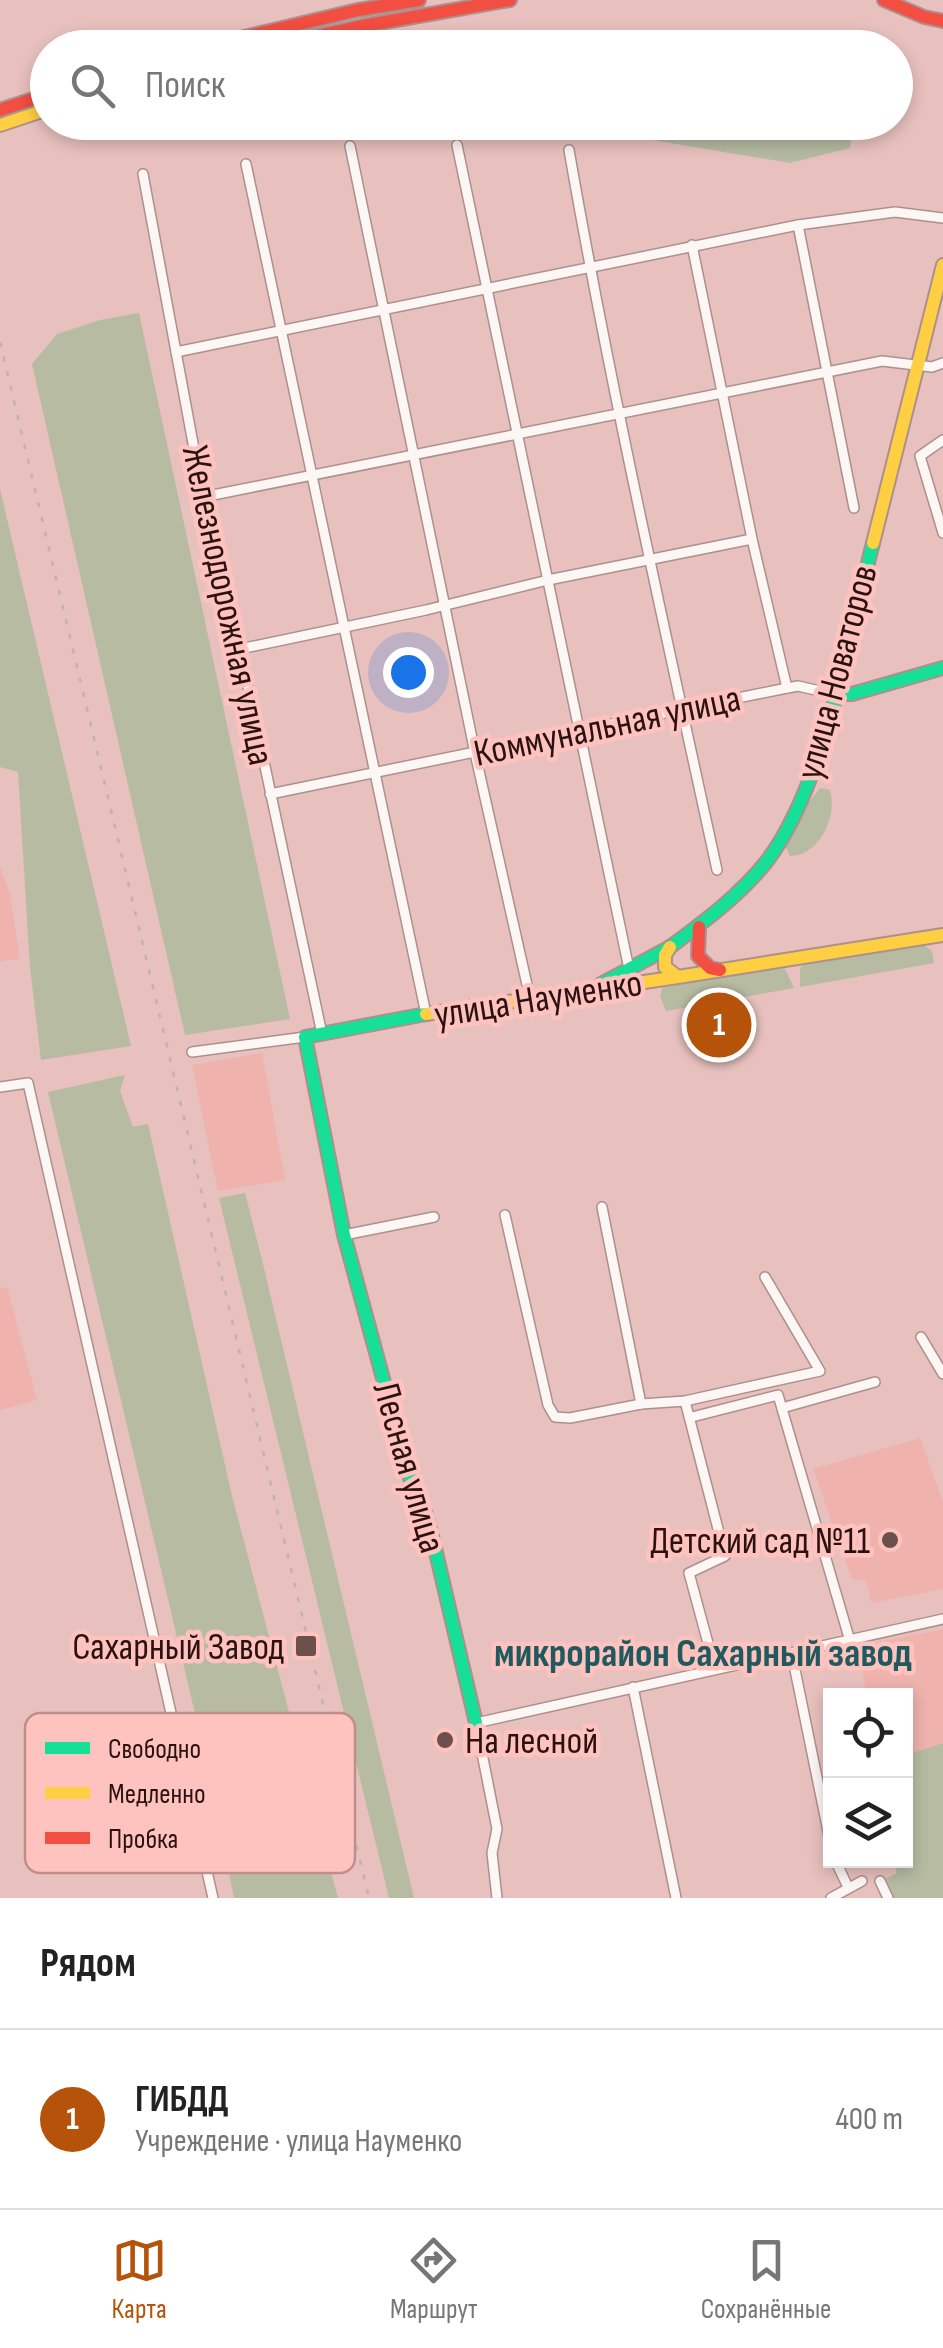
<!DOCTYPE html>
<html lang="ru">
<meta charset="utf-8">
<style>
body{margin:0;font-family:"Sofia Sans Condensed",sans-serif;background:#f2f2f2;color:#222}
.controls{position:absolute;right:30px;bottom:30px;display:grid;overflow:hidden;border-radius:0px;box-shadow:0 5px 15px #0003}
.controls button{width:90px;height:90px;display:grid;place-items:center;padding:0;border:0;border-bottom:2px solid #e0e0e0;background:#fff;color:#222;font:50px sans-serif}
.you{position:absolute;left:408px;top:672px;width:35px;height:35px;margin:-25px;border:8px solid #fff;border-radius:50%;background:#1a73e8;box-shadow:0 0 0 15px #1a73e833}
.badge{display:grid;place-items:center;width:65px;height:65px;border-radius:50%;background:#b45309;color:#fff;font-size:32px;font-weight:700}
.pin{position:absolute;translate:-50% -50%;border:5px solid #fff;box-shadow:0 2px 10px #0006}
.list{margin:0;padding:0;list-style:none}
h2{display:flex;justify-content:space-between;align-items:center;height:130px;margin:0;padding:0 40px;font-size:42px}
h2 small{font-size:32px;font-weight:400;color:#767676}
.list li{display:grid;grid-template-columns:65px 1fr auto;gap:30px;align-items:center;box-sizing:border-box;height:180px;padding:0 40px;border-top:2px solid #e0e0e0}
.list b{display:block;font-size:38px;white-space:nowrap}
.list p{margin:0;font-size:32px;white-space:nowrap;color:#767676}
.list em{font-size:32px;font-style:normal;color:#767676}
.icon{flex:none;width:55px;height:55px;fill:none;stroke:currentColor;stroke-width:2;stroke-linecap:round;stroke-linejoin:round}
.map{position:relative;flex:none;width:943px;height:1898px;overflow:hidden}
.search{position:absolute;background:#fff;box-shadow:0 5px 15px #0003;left:30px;right:30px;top:30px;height:110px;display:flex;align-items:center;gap:25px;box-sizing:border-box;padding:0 35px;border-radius:55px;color:#767676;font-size:38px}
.sheet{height:310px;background:#fff}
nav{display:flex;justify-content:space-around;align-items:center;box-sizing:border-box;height:140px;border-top:2px solid #e0e0e0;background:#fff;font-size:28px;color:#767676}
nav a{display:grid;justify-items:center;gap:5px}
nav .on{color:#b45309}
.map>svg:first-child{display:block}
.built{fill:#efb2ad}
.green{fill:#b6bba2}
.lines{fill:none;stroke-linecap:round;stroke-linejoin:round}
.street-casing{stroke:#ad8f8c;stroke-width:12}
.fast-casing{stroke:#ad8f8c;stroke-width:16}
.slow-casing{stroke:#ad8f8c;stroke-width:16}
.jam-casing{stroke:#ad8f8c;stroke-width:16}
.street{stroke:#fcf6f5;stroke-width:9}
.fast{stroke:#16e098;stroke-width:12}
.slow{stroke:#ffcf43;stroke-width:12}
.jam{stroke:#f24e42;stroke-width:12}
.rail{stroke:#bdb3b2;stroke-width:2.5;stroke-dasharray:5 10;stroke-linecap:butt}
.poi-dot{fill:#6d4f4d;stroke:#ffc3bf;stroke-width:4}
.labels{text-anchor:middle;stroke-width:9;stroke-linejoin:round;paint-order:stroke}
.street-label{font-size:38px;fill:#2b1210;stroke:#ffc3bf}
.poi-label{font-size:38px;fill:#2b1210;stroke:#ffc3bf;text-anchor:end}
.neighbourhood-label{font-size:40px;font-weight:bold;fill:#205a5f;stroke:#ffc3bf}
.key{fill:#ffc3bf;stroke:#bf8e8a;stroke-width:2.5}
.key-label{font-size:28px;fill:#2b1210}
</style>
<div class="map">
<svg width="943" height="1898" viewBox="0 0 943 1898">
<rect width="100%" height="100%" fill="#e8c1be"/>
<g class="built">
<path d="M0,867L10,894L20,959L0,961Z"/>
<path d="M262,1053L285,1180L218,1191L192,1065Z"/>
<path d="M7,1287L37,1400L0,1410V1288Z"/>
<path d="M920,1438L943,1502V1589L872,1603L865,1579L852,1580L813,1469Z"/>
<path d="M943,1629V1743L906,1755V1696L867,1695L861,1663L875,1659L872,1643Z"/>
</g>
<g class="green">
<path d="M551,123L852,122V123L850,148L790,163Z"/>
<path d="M139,313L290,1019L185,1035L32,364L57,334L100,320Z"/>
<path d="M0,489L131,1046L41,1060L30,967L18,772L0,767Z"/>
<path d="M820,788L830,790C838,816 819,856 790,856L785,846L808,803Z"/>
<path d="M924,945L932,951L934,963L800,987V968L804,964Z"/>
<path d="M777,968L785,969L794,988L666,1011L660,996L662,988Z"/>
<path d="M125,1075L120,1091L133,1127L148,1124L232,1496L338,1898H234L207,1764L48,1092Z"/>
<path d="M245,1193L262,1260L414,1898H389L219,1198Z"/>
<path d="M943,1743V1898H893L883,1880L897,1873L893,1861L906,1860V1755Z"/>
</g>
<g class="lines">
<defs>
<g id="street">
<path d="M457,145L629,969"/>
<path d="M350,146L475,753L530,998"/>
<path d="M569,150C611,391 665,630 717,870"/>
<path d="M246,164L426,1014"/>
<path d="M143,174L203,497L240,649L322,1034"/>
<path d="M798,225L854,508"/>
<path d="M692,245L752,539L787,688"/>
<path d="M176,352L798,225L895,212L943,218"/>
<path d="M943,440L920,456L943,533"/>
<path d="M203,497L882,361L932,367L943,363"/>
<path d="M240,649L426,610L548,580L752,539"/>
<path d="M270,794L787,688L798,686L833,694"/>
<path d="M192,1052L305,1037"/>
<path d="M0,1087L28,1083L213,1898"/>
<path d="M602,1207L641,1404"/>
<path d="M505,1215L548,1405L555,1417L570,1418L641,1404L685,1401L820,1371L765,1277"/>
<path d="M344,1235L434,1217"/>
<path d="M921,1337L943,1374"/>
<path d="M685,1401L725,1556L689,1573L715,1669"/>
<path d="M782,1408L875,1382"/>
<path d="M692,1417L778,1395L850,1641"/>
<path d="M792,1655L830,1841"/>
<path d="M633,1687L676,1898"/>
<path d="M835,1860L848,1887"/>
<path d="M880,1881L888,1898"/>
<path d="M497,1898L492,1853L497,1829L476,1723L943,1619"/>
<path d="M831,1898L862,1881"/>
</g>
<g id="fast">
<path d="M833,694H852L943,668"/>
<path d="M670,947C705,921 740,895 767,861C826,782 848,639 873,543"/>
<path d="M601,984L670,947"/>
<path d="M426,1014L305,1037L344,1235L413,1489L425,1512L434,1544L476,1723"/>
</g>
<g id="slow">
<path d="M0,125L48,109"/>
<path d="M873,543L943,265"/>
<path d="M670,947L665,955V967L678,977L943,935"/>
<path d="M426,1014L678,977"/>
</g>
<g id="jam">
<path d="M884,0L924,17L943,21"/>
<path d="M198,48L358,10L419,0"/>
<path d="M264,48L362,26L510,0"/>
<path d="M0,110L48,94"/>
<path d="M699,927L698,956L710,968L720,970"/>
</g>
</defs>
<use href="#street" class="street-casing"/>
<use href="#fast" class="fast-casing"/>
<use href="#slow" class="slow-casing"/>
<use href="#jam" class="jam-casing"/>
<use href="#street" class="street"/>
<use href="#fast" class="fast"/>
<use href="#slow" class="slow"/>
<use href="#jam" class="jam"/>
<path class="rail" d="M0,342L369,1898"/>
</g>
<g class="poi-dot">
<circle cx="890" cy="1540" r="10"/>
<rect x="294" y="1634" width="24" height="24" rx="5"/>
<circle cx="445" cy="1740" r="10"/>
</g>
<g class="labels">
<g class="street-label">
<text transform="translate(229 605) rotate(78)" y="13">Железнодорожная улица</text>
<text transform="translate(836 672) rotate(-75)" y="13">улица Новаторов</text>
<text transform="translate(607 725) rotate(-12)" y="13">Коммунальная улица</text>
<text transform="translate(538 998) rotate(-9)" y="13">улица Науменко</text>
<text transform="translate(410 1467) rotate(74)" y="13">Лесная улица</text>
</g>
<g class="poi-label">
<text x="870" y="1553">Детский сад №11</text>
<text x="284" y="1659">Сахарный Завод</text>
<text x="465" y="1753" text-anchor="start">На лесной</text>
</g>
<g class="neighbourhood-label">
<text x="703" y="1666">микрорайон Сахарный завод</text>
</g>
</g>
<rect x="25" y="1713" width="330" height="160" rx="15" class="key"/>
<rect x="45" y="1742" width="45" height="12" fill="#16e098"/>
<rect x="45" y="1787" width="45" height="12" fill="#ffcf43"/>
<rect x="45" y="1832" width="45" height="12" fill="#f24e42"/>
<g class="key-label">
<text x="108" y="1758">Свободно</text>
<text x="108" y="1803">Медленно</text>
<text x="108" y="1848">Пробка</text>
</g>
</svg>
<div class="controls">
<button><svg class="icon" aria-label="locate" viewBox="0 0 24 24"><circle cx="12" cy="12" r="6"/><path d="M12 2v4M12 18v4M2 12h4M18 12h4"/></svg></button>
<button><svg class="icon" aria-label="layers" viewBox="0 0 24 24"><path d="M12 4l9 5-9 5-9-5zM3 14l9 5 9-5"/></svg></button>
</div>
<div class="you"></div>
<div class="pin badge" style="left:719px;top:1025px">1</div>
<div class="search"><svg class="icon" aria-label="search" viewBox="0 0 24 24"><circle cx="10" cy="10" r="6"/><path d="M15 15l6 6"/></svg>Поиск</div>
</div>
<section class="sheet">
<h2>Рядом<small></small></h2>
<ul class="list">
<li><span class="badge">1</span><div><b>ГИБДД</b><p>Учреждение · улица Науменко</p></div><em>400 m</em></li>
</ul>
</section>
<nav>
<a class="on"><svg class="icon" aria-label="map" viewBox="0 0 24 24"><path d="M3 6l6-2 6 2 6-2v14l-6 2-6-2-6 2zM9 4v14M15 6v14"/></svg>Карта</a>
<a><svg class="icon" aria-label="directions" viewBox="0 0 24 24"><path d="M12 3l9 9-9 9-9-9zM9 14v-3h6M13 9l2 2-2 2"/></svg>Маршрут</a>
<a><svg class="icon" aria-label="saved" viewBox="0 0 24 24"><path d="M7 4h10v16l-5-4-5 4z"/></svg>Сохранённые</a>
</nav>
